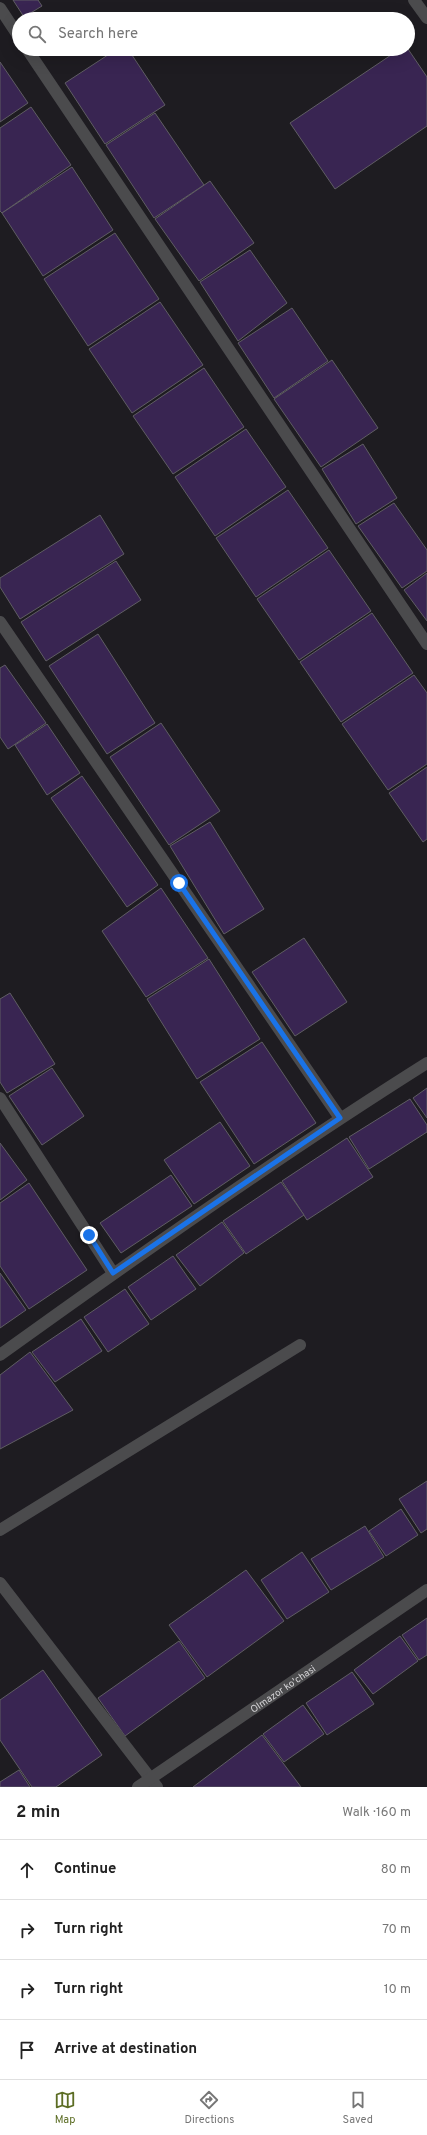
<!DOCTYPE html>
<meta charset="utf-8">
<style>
body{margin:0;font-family:Overpass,sans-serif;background:#f6f6f6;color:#222}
.stop{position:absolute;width:12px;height:12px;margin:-9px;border:3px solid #1a73e8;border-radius:50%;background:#fff}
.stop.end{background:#1a73e8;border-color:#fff;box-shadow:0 1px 4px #0008}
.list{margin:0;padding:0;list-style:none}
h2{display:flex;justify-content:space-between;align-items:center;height:52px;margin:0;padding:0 16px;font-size:17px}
h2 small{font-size:13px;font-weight:400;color:#767676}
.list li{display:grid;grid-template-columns:26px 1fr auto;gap:12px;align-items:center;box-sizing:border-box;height:60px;padding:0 16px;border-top:1px solid #e0e0e0}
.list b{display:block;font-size:15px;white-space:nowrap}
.list em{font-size:13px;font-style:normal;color:#767676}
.icon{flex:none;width:22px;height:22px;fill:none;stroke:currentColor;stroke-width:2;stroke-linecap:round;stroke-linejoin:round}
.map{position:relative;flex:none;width:427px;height:1787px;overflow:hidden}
.search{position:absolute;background:#fff;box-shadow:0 4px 16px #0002;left:12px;right:12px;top:12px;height:44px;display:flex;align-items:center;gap:10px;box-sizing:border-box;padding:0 14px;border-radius:22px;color:#767676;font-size:15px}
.sheet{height:292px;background:#fff}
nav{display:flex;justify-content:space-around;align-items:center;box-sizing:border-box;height:56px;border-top:1px solid #e0e0e0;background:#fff;font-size:11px;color:#767676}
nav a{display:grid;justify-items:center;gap:2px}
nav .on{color:#5c6d24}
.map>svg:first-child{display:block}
.building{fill:#392552;stroke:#5f5d63}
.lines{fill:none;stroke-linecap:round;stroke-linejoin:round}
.service{stroke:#4b4b4d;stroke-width:12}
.minor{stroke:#4b4b4d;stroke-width:12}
.route{stroke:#1a73e8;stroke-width:5}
.labels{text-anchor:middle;stroke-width:3.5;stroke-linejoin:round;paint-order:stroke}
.street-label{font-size:10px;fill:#d3d2d5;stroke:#141317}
</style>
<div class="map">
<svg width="427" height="1787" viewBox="0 0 427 1787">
<rect width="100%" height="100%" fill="#1e1c21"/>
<g class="building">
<path d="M13,0H38L42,6L24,17Z"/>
<path d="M117,49H128L165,105L105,144L65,83Z"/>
<path d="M400,49H408L427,77V126L335,189L290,123Z"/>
<path d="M0,62L28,103L0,122Z"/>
<path d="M31,107L71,165L2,213L0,211V128Z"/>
<path d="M155,113L204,185L154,218L106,145Z"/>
<path d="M72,167L113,230L43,276L2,213Z"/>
<path d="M210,181L254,243L199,281L155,219Z"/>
<path d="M115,233L159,299L88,346L44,279Z"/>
<path d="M250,250L287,303L238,341L200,282Z"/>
<path d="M160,302L203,365L132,413L89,349Z"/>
<path d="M292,308L328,361L274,398L238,343Z"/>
<path d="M332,360L378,428L321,467L274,399Z"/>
<path d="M204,368L244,427L173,474L133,416Z"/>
<path d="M246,429L286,487L215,536L175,477Z"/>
<path d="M363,444L397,498L356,524L322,469Z"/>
<path d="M288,490L328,548L256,597L216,538Z"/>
<path d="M394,503L427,550V571L402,588L358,526Z"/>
<path d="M100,515L124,554L20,619L0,587V578Z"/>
<path d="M329,550L371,611L299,660L257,599Z"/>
<path d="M116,561L141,600L46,661L21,622Z"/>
<path d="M427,573V621L404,590Z"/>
<path d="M372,613L413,673L341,722L300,662Z"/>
<path d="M98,634L155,723L107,754L49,666Z"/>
<path d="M5,665L46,723L8,749L0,737V668Z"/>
<path d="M414,675L427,693V764L388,790L342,724Z"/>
<path d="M161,723L220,811L169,845L110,757Z"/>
<path d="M47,724L80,773L47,795L15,745Z"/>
<path d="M427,767V839L423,842L389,793Z"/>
<path d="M82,776L158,885L127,907L51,798Z"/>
<path d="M210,822L264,909L224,934L170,846Z"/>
<path d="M161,888L208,958L146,997L102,931Z"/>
<path d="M304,938L347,1002L295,1036L252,972Z"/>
<path d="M209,959L260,1039L197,1079L147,999Z"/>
<path d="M10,993L55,1064L7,1093L0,1082V999Z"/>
<path d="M262,1042L316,1123L254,1164L200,1082Z"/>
<path d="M52,1068L84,1116L42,1145L9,1096Z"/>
<path d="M427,1088V1118L413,1098Z"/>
<path d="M410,1099L427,1125V1132L369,1169L349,1137Z"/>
<path d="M220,1122L250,1166L194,1204L164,1160Z"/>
<path d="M347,1138L373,1177L307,1220L282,1181Z"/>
<path d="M0,1143L27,1180L0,1200Z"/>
<path d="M171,1175L192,1206L121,1253L100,1223Z"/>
<path d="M281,1182L304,1215L246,1254L223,1221Z"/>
<path d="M29,1183L87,1270L29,1309L0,1266V1203Z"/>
<path d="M222,1222L244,1253L200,1286L176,1255Z"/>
<path d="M173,1256L196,1289L151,1320L128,1287Z"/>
<path d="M0,1273L26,1310L0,1328Z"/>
<path d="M125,1289L149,1324L108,1352L84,1317Z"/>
<path d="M81,1319L102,1351L55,1382L32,1352Z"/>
<path d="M30,1352L73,1410L0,1449V1375Z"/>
<path d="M427,1481V1529L421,1533L399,1499Z"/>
<path d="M401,1509L418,1535L386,1556L369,1531Z"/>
<path d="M365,1526L384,1557L331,1590L311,1559Z"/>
<path d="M302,1552L329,1592L287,1619L261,1580Z"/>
<path d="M246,1570L284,1621L207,1677L169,1625Z"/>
<path d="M427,1618V1655L419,1660L402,1635Z"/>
<path d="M400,1636L418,1661L373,1694L354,1670Z"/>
<path d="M179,1641L205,1678L125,1736L98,1698Z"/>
<path d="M43,1670L102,1755L56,1787H32L0,1740V1700Z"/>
<path d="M352,1672L374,1704L327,1735L306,1703Z"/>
<path d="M303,1705L324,1734L284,1762L263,1734Z"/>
<path d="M262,1735L301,1787H193Z"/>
<path d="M19,1770L30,1787H0V1782Z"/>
</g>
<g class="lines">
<path class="service" d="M0,1530L300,1345"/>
<g class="minor">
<path d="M414,0L427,18"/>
<path d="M0,8L19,37"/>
<path d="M27,49L427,644"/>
<path d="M0,622L340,1118"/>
<path d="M0,1098L113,1273"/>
<path d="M0,1355C140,1254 281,1155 427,1063"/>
<path d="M0,1583L157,1787"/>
<path id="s1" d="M138,1787L427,1590"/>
</g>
</g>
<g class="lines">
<path class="route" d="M89,1235L113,1273L340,1118L179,883"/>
</g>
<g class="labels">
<g class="street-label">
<text dy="4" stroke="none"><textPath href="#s1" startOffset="175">Olmazor ko'chasi</textPath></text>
</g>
</g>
</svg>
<div class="stop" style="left:179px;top:883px"></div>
<div class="stop end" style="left:89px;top:1235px"></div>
<div class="search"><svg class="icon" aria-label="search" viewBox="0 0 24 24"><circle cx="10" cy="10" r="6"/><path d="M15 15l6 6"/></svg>Search here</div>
</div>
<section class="sheet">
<h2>2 min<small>Walk · 160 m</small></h2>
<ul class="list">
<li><svg class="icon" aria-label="ahead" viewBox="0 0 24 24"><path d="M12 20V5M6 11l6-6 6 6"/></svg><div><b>Continue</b></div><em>80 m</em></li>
<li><svg class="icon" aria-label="right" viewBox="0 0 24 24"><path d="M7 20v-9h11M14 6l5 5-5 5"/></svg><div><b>Turn right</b></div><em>70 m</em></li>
<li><svg class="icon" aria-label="right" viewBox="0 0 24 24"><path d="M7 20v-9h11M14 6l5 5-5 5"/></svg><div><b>Turn right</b></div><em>10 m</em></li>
<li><svg class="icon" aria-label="arrive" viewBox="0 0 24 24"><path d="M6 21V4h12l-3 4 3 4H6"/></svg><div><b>Arrive at destination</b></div></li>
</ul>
</section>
<nav>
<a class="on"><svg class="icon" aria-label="map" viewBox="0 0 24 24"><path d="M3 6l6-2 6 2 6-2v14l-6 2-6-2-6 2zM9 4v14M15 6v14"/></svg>Map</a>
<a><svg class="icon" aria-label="directions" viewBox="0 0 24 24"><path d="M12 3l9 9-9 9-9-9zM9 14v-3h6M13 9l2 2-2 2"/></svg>Directions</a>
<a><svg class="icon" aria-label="saved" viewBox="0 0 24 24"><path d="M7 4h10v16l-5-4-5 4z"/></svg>Saved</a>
</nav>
